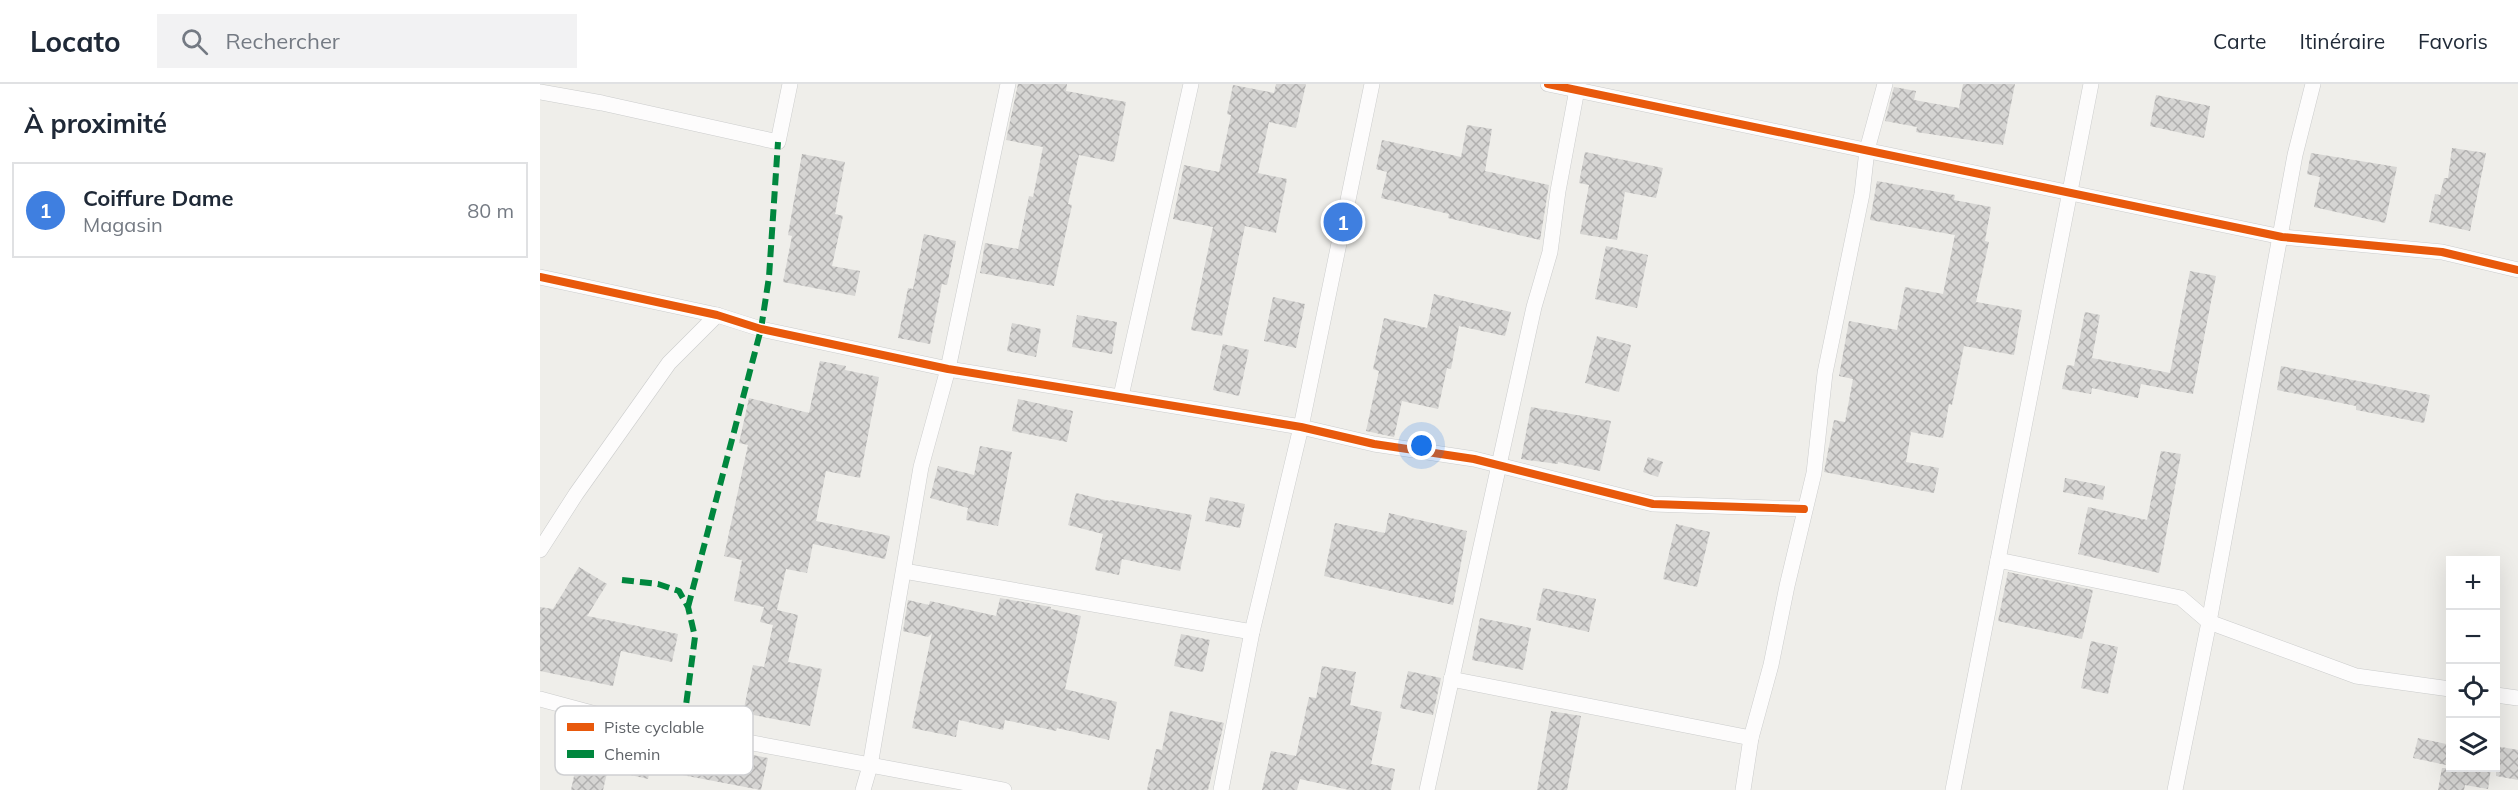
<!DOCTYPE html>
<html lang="fr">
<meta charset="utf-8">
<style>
body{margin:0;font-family:Mulish,sans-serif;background:#f2f2f3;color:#1f2937}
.controls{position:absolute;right:18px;bottom:18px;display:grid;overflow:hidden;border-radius:0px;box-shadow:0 6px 24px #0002}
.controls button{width:54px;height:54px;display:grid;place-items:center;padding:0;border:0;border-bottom:2px solid #e0e1e3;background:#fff;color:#1f2937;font:30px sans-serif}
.you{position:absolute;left:882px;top:362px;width:21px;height:21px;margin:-15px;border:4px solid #fff;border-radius:50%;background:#1a73e8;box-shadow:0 0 0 9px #1a73e833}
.badge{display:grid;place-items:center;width:39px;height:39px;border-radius:50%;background:#db2777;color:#fff;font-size:20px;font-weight:700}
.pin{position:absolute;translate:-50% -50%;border:3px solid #fff;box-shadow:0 2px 6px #0006}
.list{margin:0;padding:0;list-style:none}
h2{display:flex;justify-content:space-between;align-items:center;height:78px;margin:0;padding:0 24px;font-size:26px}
h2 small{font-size:20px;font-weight:400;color:#747a83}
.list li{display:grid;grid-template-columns:39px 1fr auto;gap:18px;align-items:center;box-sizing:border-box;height:96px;margin:0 12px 12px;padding:0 12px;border:2px solid #e0e1e3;border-radius:0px}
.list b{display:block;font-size:22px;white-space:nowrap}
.list p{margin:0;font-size:20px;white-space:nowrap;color:#747a83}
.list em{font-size:20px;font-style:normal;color:#747a83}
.icon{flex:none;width:33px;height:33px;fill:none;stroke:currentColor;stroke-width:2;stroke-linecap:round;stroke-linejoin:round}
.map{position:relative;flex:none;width:1978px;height:706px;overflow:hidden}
header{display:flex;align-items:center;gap:36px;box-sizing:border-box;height:84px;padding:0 30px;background:#fff;border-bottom:2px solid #e0e1e3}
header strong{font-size:28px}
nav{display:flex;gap:33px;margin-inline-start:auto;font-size:21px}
.search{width:420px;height:54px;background:#f2f2f3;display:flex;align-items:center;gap:15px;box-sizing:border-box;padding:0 21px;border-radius:0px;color:#747a83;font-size:22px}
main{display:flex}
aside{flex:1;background:#fff}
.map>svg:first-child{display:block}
.building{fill:url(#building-cross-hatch)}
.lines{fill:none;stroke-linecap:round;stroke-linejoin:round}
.street-casing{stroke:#cbcccc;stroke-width:16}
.street{stroke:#fdfcfc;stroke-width:15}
.quiet{stroke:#00873e;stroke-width:6;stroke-dasharray:12 6;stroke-linecap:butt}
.cycleway-casing{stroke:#fff;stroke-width:11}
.cycleway{stroke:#e8590c;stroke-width:8}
.key{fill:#fff;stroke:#cfd0d2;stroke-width:1.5}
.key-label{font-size:16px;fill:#5f6368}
</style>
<header>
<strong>Locato</strong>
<div class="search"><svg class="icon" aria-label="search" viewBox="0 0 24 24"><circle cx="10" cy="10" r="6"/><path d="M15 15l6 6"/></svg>Rechercher</div>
<nav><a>Carte</a><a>Itinéraire</a><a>Favoris</a></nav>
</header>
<main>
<aside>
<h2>À proximité<small></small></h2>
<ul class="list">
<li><span class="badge" style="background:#3f7fe0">1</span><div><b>Coiffure Dame</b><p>Magasin</p></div><em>80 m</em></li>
</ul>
</aside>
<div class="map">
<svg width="1978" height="706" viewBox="0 0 1978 706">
<defs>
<pattern id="building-cross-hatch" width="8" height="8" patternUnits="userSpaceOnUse" patternTransform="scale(1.5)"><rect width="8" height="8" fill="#d6d5d3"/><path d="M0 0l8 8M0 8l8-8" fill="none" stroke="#b1b0af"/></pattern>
</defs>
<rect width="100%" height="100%" fill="#efeeea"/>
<g class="building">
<path d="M478,0H527L526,7L586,18L574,78L539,71L528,120L532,121L514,202L440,189L445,159L478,165L489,112L493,113L503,63L466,56Z"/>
<path d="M736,0H766L756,44L729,38L718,89L747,95L736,149L705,142L682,252L651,246L673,143L633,135L644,81L679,88L691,31L687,30L693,1L734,9Z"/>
<path d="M1423,0H1475L1463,61L1376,48L1377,43L1345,37L1354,3L1376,7L1374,16L1419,24Z"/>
<path d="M1616,11L1670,22L1664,54L1610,42Z"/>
<path d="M927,41L952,45L945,87L1009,101L1000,156L908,134L909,130L841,114L847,88L836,85L842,56L921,73Z"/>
<path d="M1912,64L1946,69L1930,147L1889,138L1895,110L1900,111L1904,94H1908Z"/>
<path d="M1045,68L1123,84L1116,114L1085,108L1077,156L1040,150L1049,101L1039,99Z"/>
<path d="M1771,69L1857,83L1845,139L1774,123L1780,93L1767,90Z"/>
<path d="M262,70L305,78L295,130L303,132L292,182L320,187L315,212L243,198L252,152L248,151Z"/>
<path d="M1337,97L1415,111L1414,116L1451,123L1445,157L1449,158L1436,218L1482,226L1474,271L1424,262L1412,321L1409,320L1403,354L1371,348L1366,378L1399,384L1394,409L1284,388L1294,336L1305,338L1313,295L1299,292L1309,237L1357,246L1365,203L1403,210L1415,151L1330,136Z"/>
<path d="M384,150L416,157L407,201L402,200L390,260L358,254L368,204L373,205Z"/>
<path d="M1066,162L1108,171L1097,224L1055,215Z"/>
<path d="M1650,187L1676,192L1653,310L1601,300L1598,314L1552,304L1551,310L1522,305L1527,281L1534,282L1545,228L1560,231L1552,274L1630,289Z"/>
<path d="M894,210L971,228L965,252L919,242L911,285L907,284L898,325L862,317L854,353L826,347L839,287L833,285L844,234L887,244Z"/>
<path d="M733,213L765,220L756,264L724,257Z"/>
<path d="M537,231L577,238L572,270L532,263Z"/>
<path d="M472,239L501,245L496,273L467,267Z"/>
<path d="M1057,252L1091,261L1079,308L1045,299Z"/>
<path d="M683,260L709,266L699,312L673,306Z"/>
<path d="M280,277L306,282L305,286L339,293L320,394L286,387L276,437L350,452L345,475L273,460L267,489L246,485L237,526L258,531L248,578L282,585L270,642L203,629L213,581L224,583L233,541L220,538L224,523L194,517L202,476L184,472L208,361L199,359L209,314L269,329Z"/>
<path d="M1741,282L1890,311L1884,339L1816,326V322L1737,306Z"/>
<path d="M478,315L533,327L527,358L472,347Z"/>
<path d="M991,323L1071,337L1060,387L1018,378V380L981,375Z"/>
<path d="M440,362L472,368L458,442L426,436L428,424L390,414L398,382L434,391Z"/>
<path d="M1621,367L1641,370L1619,489L1538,470L1548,423L1607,436Z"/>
<path d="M1108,373L1123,378L1118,393L1103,388Z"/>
<path d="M1525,394L1565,402L1563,416L1523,408Z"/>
<path d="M536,409L570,417V416L652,431L640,487L582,475L579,491L555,486L563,450L528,441Z"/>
<path d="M670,413L705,420L700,444L665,437Z"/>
<path d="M849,429L927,447L913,521L784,492L795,439L845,449Z"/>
<path d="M1136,440L1170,448L1157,503L1123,495Z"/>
<path d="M39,483L67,500L47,532L138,550L132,578L81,567L73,602L0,587V523L13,525Z"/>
<path d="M1468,488L1553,506L1542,555L1458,537Z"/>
<path d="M1003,504L1056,515L1049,548L996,536Z"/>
<path d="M460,514L511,523V525L541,532L525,605L577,618L569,656L517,644L516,647L465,636L463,646L419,636L416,653L372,644L392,549L388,553L363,547L368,516L389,521L390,517L456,532Z"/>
<path d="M940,534L991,544L983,586L932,576Z"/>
<path d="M641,550L670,556L663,588L634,582Z"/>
<path d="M1551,557L1578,563L1568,610L1541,604Z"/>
<path d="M782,582L816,588L810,621L842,628L831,680L855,685L851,706H809L760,695L757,706H722L731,667L756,672L769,613L776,614Z"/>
<path d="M868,587L901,594L893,631L860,624Z"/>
<path d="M630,627L684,639L668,706H607L616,665L622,666Z"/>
<path d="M1011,627L1041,632L1027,706H997Z"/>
<path d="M80,651L116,658L108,695L73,687Z"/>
<path d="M1878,654L1911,661V682L1873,674Z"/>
<path d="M149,658L228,674L221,706L142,691Z"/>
<path d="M1956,662L1978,666V696L1956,692Z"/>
<path d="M37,678L68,685L63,706H31Z"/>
<path d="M1902,684H1951L1948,705L1925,701L1924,706H1898Z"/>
</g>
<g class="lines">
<defs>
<g id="street">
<path d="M1008,0L1742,153L1902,168L1978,186"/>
<path d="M0,8L62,19L238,58L250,0"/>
<path d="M0,193L177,231L221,245L408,285L665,327L761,343L834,360L934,375L1113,420L1264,425"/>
<path d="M581,312L651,0"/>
<path d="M0,466L36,410L129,279L177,231"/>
<path d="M1458,476L1641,514L1669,538L1816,592L1910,605"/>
<path d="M364,487L712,548"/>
<path d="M911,595L1211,654"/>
<path d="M1956,611L1978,614"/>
<path d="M0,615L52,629L464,706"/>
<path d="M323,706L330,682L381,383L408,285L468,0"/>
<path d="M681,706L712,548L761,343L832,0"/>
<path d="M887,706L994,223L1010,168L1018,107L1038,0"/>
<path d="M1203,706L1211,654L1231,581L1247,502L1274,389L1285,289L1322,110L1327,66L1345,0"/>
<path d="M1413,706L1551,0"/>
<path d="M1635,706L1669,538L1755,71L1773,0"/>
</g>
</defs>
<use href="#street" class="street-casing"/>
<use href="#street" class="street"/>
<g class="quiet">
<path d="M82,496L118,500L139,507L148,523L155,553L143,644"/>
<path d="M148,523L221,245L229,193L238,58"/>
</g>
<defs>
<g id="cycleway">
<path d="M1008,0L1742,153L1902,168L1978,186"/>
<path d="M0,193L177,231L221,245L408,285L665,327L761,343L834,360L934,375L1113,420L1264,425"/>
</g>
</defs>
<use href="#cycleway" class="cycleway-casing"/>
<use href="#cycleway" class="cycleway"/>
</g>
<rect x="15" y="622" width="198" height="69" rx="9" class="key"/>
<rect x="27" y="639" width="27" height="8" fill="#e8590c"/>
<rect x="27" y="666" width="27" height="8" fill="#00873e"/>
<g class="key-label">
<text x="64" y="649">Piste cyclable</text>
<text x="64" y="676">Chemin</text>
</g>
</svg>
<div class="controls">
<button>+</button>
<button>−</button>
<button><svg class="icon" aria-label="locate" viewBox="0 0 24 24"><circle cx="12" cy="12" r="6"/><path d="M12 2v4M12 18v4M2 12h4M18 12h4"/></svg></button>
<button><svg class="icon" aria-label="layers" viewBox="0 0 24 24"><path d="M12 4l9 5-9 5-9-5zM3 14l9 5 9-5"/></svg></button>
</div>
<div class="you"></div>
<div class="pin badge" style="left:803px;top:138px;background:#3f7fe0">1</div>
</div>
</main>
